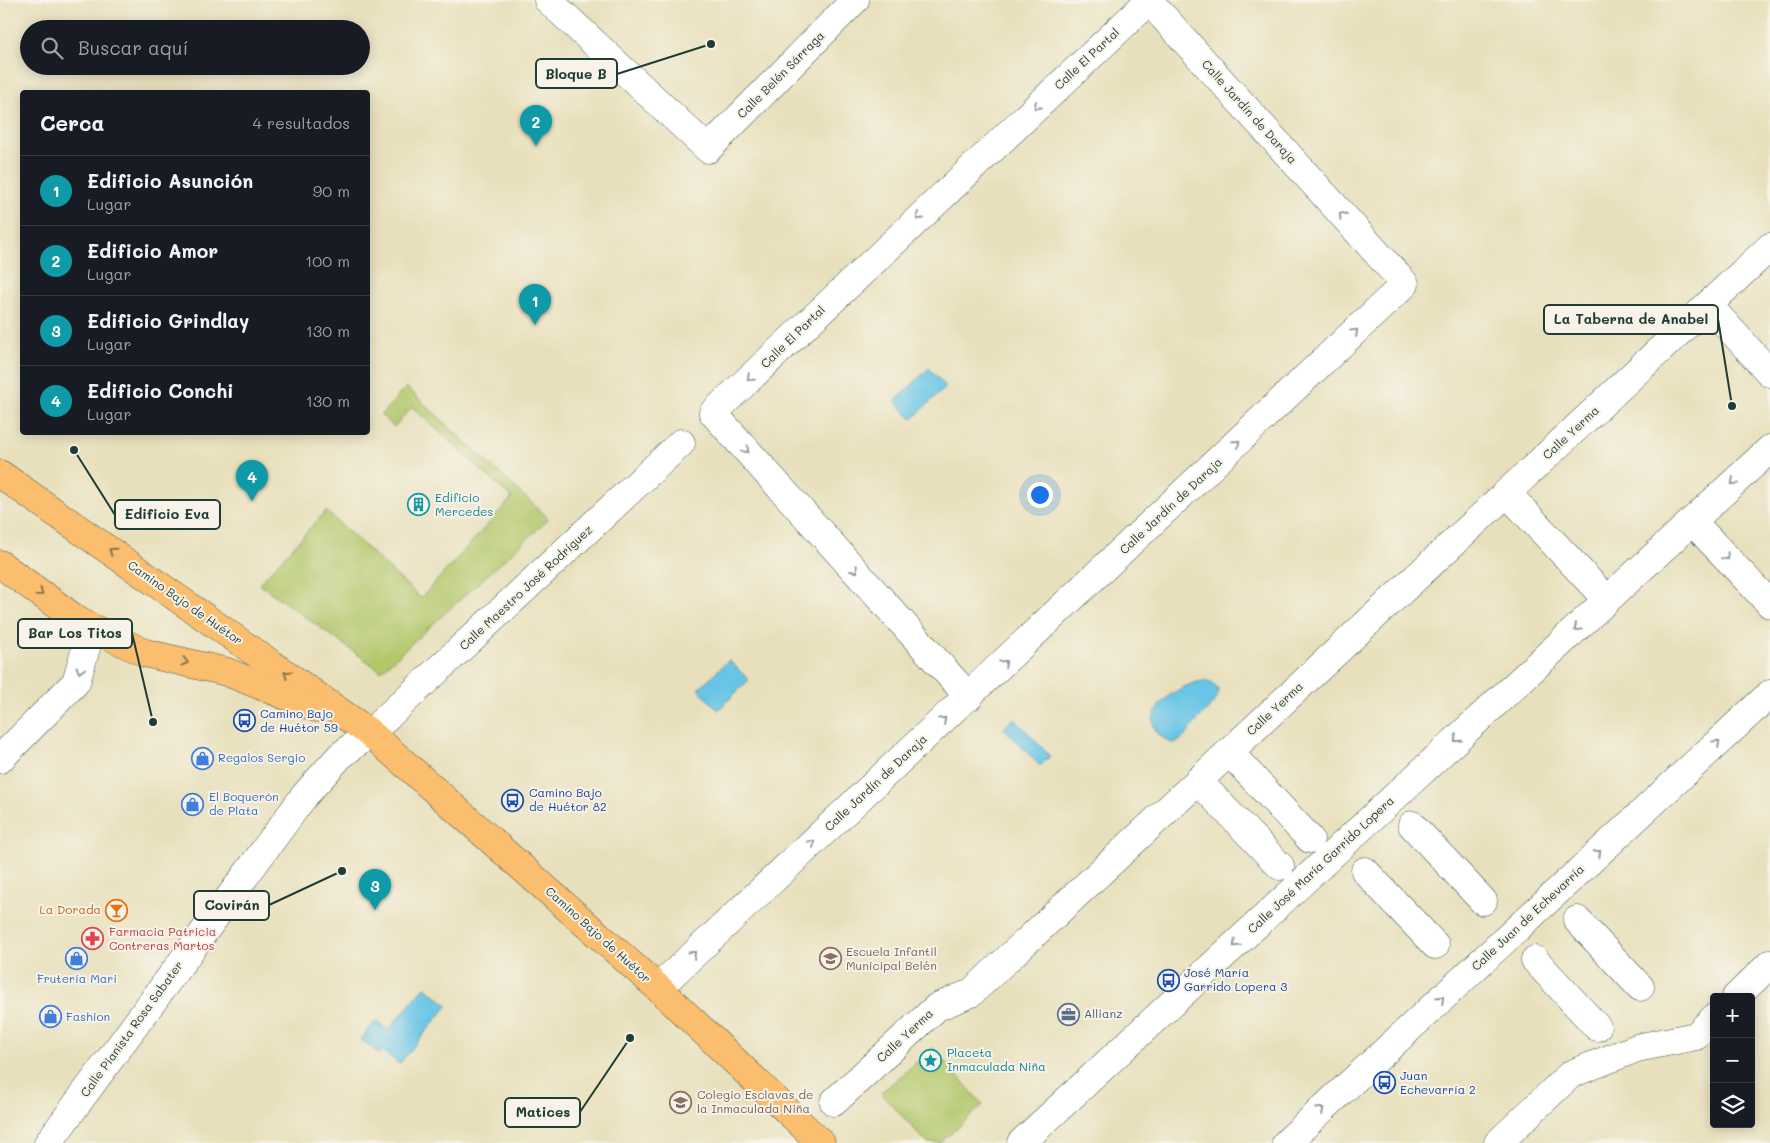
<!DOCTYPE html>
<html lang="es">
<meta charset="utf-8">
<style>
body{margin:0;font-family:Mali,sans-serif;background:#242831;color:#f1f3f6}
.controls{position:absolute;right:15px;bottom:15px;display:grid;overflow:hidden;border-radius:5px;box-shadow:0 2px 12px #0003}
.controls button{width:45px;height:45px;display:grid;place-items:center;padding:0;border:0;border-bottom:1px solid #363941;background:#171b24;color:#f1f3f6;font:25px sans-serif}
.you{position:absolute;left:1039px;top:494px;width:18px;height:18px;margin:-12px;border:4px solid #fff;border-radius:50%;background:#1a73e8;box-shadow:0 0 0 8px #1a73e833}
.badge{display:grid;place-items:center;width:32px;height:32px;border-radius:50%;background:#b45309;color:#fff;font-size:16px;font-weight:700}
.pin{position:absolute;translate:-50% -41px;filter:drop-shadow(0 1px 2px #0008)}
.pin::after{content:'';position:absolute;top:26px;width:18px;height:15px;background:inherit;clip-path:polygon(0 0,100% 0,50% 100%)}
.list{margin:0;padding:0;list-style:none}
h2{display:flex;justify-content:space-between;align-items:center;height:65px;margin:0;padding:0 20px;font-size:21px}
h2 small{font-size:16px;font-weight:400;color:#9ea1a6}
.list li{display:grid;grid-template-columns:32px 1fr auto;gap:15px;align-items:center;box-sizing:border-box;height:70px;padding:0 20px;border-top:1px solid #363941}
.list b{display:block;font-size:19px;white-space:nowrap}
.list p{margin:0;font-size:16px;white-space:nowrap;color:#9ea1a6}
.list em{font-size:16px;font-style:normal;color:#9ea1a6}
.icon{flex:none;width:28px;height:28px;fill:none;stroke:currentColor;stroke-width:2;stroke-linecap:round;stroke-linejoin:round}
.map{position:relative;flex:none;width:1770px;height:1143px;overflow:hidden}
.search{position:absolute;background:#171b24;box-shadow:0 2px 12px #0003;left:20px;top:20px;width:350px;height:55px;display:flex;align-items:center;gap:12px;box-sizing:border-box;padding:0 18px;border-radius:28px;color:#9ea1a6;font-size:19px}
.panel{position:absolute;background:#171b24;box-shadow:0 2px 12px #0003;left:20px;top:90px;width:350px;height:345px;border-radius:5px}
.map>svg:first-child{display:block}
.green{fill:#b3c76b;stroke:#698250}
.water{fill:#68c5e6;stroke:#44818d}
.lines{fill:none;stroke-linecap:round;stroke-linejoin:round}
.minor-casing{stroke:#3d5548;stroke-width:29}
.major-casing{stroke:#3d5548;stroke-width:29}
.minor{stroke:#fff;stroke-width:28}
.major{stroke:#fbbd6e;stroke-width:28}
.oneway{stroke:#8f9e9a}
.oneway2{stroke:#82774e}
.labels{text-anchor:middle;stroke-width:4;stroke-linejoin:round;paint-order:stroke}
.street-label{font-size:12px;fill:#1f3d34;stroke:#f7f3e8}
.culture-label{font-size:12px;fill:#0d838f;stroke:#f7f3e8;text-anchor:start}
.transit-label{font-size:12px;fill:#164399;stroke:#f7f3e8;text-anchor:start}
.shop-label{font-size:12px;fill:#366cbe;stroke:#f7f3e8;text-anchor:start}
.food-label{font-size:12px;fill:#c56008;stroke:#f7f3e8;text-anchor:end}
.health-label{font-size:12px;fill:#be3a42;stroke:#f7f3e8;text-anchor:start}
.education-label{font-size:12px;fill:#785e54;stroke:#f7f3e8;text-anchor:start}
.service-label{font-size:12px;fill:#4e5e75;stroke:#f7f3e8;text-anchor:start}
.leader{fill:none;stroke:#1f3d34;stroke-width:2}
.callout-dot{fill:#1f3d34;stroke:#f7f3e8;stroke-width:2}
.callout{fill:#f7f3e8;stroke:#1f3d34;stroke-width:2}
.callout-label{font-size:14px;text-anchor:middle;font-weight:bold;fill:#1f3d34}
</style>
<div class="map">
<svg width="1770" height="1143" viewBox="0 0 1770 1143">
<rect width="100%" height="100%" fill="#f7f3e8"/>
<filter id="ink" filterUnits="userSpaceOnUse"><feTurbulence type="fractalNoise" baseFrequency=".02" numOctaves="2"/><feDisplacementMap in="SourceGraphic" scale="10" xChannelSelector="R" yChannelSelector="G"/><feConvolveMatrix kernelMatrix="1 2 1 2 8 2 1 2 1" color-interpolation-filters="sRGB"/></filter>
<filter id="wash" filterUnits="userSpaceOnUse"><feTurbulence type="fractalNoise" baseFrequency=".0096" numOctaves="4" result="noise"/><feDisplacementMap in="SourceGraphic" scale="20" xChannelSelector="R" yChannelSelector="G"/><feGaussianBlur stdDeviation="1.12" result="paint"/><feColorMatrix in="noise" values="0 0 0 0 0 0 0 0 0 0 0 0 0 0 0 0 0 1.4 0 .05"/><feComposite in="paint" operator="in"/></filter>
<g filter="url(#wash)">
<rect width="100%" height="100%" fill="#e8e0bc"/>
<g class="green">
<path d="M406,387L549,519L381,671L259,584L326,511L421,598L512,498L412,407L394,427L381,415Z"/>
<path d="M933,1048L983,1105L940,1143H927L881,1093Z"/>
</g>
<g class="water">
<path d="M929,368L946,387L912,419L895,401Z"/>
<path d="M729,660L749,680L718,710L698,689Z"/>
<path d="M1203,681C1235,686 1207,710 1198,720C1188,729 1187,741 1172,743C1127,722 1173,685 1203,681Z"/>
<path d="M1014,718L1050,756L1040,766L1004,728Z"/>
<path d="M425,987L448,1005L399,1064L383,1051L379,1054L361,1039L376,1021L388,1030Z"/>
</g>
</g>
<g filter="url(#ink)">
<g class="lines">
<defs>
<g id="minor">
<path d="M548,0L708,149L855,0"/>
<path d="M1708,305L1770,373"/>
<path d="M1507,493L1607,600"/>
<path d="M1692,521L1770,604"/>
<path d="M969,697L713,413L1150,0"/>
<path d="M1229,752L1310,839"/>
<path d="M0,759L76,682L86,648L80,622"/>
<path d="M1198,781L1280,866"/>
<path d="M1412,825L1483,901"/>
<path d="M1365,871L1435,945"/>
<path d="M1577,920L1640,987"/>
<path d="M1535,960L1597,1027"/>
<path d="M658,988L1405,284L1149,1"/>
<path d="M1736,997L1770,964"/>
<path d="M834,1102L937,1007L971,993L1770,247"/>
<path d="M48,1143L305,795L340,756L370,733L681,443"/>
<path d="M1021,1143L1770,449"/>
<path d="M1286,1143L1770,694"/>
<path d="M1498,1143L1571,1074L1637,1048L1696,1036L1714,1018"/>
</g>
<g id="major">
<path d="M0,474L370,733L658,988L821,1143"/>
<path d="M0,564L80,622L145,653L227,672L316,708"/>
</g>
</defs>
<use href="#minor" class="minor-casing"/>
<use href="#major" class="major-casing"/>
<use href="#minor" class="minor"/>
<use href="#major" class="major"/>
</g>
<defs><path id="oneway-chevron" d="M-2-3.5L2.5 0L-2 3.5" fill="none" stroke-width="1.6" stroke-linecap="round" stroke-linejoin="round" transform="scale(1.25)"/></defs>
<g class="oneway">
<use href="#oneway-chevron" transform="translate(1037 106) rotate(137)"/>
<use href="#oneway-chevron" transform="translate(1342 215) rotate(-132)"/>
<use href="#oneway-chevron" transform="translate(919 217) rotate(137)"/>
<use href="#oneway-chevron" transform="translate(1355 332) rotate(-43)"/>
<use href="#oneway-chevron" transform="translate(750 378) rotate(136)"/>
<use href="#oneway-chevron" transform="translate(1237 443) rotate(-43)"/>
<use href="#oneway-chevron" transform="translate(746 450) rotate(48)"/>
<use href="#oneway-chevron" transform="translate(1734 482) rotate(137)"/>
<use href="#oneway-chevron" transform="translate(1726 557) rotate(47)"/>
<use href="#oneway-chevron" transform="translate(855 570) rotate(48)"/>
<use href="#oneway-chevron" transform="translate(1577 628) rotate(137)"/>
<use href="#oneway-chevron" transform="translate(1004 663) rotate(-43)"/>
<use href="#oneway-chevron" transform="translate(80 670) rotate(106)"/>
<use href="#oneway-chevron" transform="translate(943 720) rotate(-43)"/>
<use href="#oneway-chevron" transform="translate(1457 739) rotate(137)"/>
<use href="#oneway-chevron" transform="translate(1717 743) rotate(-43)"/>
<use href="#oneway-chevron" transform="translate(812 843) rotate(-43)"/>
<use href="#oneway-chevron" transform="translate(1598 853) rotate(-43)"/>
<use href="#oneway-chevron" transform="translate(1236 944) rotate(137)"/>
<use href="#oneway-chevron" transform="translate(693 954) rotate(-43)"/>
<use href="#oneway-chevron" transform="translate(1441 999) rotate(-43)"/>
<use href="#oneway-chevron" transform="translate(1321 1110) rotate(-43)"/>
</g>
<g class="oneway2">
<use href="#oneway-chevron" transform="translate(112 551) rotate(-145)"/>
<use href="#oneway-chevron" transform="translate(40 593) rotate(36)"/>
<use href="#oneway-chevron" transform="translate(185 662) rotate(14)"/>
<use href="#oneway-chevron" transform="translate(287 674) rotate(-145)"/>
</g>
</g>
<defs>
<symbol id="building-ring" viewBox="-11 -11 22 22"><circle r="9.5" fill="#f7f3e8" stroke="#0f9aa8" stroke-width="1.5"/><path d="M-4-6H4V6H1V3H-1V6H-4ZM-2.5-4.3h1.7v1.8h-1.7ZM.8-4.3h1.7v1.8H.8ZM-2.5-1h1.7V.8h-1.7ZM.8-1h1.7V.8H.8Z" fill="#0f9aa8"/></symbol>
<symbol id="bus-ring" viewBox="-11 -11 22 22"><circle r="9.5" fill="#f7f3e8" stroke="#1a4fb4" stroke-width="1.5"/><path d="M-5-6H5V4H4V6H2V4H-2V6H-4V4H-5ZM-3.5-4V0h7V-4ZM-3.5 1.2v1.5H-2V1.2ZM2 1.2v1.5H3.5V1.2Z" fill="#1a4fb4"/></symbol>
<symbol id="shop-ring" viewBox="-11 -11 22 22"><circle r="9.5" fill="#f7f3e8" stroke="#3f7fe0" stroke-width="1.5"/><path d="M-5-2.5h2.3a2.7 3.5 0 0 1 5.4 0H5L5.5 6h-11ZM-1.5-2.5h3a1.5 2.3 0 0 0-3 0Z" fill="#3f7fe0"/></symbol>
<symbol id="bar-ring" viewBox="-11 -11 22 22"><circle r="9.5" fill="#f7f3e8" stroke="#e8710a" stroke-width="1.5"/><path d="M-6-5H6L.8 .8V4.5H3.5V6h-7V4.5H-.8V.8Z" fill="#e8710a"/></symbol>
<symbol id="pharmacy-ring" viewBox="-11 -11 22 22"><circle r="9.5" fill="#f7f3e8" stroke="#e0444e" stroke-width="1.5"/><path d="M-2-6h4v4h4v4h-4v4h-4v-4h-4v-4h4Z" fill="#e0444e"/></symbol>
<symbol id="school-ring" viewBox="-11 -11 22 22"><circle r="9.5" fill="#f7f3e8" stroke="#8d6e63" stroke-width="1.5"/><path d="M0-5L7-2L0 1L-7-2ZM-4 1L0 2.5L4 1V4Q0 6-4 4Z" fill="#8d6e63"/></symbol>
<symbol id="office-ring" viewBox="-11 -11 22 22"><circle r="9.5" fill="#f7f3e8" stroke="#5c6f8a" stroke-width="1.5"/><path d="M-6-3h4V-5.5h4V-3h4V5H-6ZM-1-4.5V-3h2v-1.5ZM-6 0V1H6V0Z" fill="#5c6f8a"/></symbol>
<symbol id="sight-ring" viewBox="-11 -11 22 22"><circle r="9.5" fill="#f7f3e8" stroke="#0f9aa8" stroke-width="1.5"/><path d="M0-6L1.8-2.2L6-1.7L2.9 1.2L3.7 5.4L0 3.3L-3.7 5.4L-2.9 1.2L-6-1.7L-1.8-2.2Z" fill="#0f9aa8"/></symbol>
</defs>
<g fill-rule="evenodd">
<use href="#building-ring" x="406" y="492" width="25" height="25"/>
<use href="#bus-ring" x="232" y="708" width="25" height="25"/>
<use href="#shop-ring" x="190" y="746" width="25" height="25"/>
<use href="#bus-ring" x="500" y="788" width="25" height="25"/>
<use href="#shop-ring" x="180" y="792" width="25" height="25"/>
<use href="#bar-ring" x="104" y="898" width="25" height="25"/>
<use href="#pharmacy-ring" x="80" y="926" width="25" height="25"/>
<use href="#shop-ring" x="64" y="946" width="25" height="25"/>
<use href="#school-ring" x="818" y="946" width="25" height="25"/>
<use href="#bus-ring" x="1156" y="968" width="25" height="25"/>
<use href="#office-ring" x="1056" y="1002" width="25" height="25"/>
<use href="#shop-ring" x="38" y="1004" width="25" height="25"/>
<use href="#sight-ring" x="918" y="1048" width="25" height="25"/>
<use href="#bus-ring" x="1372" y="1070" width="25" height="25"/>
<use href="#school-ring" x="668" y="1090" width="25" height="25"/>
</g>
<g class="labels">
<g class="street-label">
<text transform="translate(1087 59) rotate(-43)" y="4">Calle El Partal</text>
<text transform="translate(781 75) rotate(-45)" y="4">Calle Belén Sárraga</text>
<text transform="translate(1249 112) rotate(48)" y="4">Calle Jardín de Daraja</text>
<text transform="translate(793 337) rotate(-44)" y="4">Calle El Partal</text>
<text transform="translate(1571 433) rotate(-43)" y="4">Calle Yerma</text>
<text transform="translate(1171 506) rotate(-43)" y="4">Calle Jardín de Daraja</text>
<text transform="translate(526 588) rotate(-43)" y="4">Calle Maestro José Rodríguez</text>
<text transform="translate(185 603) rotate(35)" y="4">Camino Bajo de Huétor</text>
<text transform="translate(1275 709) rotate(-43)" y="4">Calle Yerma</text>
<text transform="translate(876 783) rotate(-43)" y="4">Calle Jardín de Daraja</text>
<text transform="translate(1321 865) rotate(-43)" y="4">Calle José María Garrido Lopera</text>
<text transform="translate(1528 918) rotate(-43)" y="4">Calle Juan de Echevarría</text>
<text transform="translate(598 935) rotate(42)" y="4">Camino Bajo de Huétor</text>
<text transform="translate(132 1029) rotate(-54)" y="4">Calle Pianista Rosa Sabater</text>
<text transform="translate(905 1036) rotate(-43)" y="4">Calle Yerma</text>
</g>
<g class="culture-label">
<text x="435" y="502">Edificio<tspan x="435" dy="14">Mercedes</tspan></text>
<text x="947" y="1057">Placeta<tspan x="947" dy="14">Inmaculada Niña</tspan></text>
</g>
<g class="transit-label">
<text x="260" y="718">Camino Bajo<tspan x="260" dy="14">de Huétor 59</tspan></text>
<text x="529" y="797">Camino Bajo<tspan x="529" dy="14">de Huétor 82</tspan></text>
<text x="1184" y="977">José María<tspan x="1184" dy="14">Garrido Lopera 3</tspan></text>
<text x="1400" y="1080">Juan<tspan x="1400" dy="14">Echevarría 2</tspan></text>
</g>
<g class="shop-label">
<text x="218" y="762">Regalos Sergio</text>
<text x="209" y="801">El Boquerón<tspan x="209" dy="14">de Plata</tspan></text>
<text x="77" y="983" text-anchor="middle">Frutería Mari</text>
<text x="66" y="1021">Fashion</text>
</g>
<g class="food-label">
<text x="101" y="914">La Dorada</text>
</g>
<g class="health-label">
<text x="109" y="936">Farmacia Patricia<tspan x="109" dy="14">Contreras Martos</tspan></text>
</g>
<g class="education-label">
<text x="846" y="956">Escuela Infantil<tspan x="846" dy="14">Municipal Belén</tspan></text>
<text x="697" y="1099">Colegio Esclavas de<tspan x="697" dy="14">la Inmaculada Niña</tspan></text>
</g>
<g class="service-label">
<text x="1084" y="1018">Allianz</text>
</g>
</g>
<path class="leader" d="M711 44L617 74M1732 406L1718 319M74 450L115 515M153 722L132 633M342 871L269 905M630 1038L580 1112"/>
<g class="callout-dot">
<circle cx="711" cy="44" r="5"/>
<circle cx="1732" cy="406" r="5"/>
<circle cx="74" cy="450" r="5"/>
<circle cx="153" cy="722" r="5"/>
<circle cx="342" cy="871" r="5"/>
<circle cx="630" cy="1038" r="5"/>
</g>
<g class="callout">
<rect x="536" y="59" width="81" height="29" rx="5"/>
<rect x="1544" y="305" width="174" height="29" rx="5"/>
<rect x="115" y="500" width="105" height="29" rx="5"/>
<rect x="18" y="619" width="114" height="29" rx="5"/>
<rect x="194" y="891" width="75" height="29" rx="5"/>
<rect x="505" y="1098" width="75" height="29" rx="5"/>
</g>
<g class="callout-label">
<text x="576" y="79">Bloque B</text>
<text x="1631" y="324">La Taberna de Anabel</text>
<text x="167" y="519">Edificio Eva</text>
<text x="75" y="638">Bar Los Titos</text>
<text x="232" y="910">Covirán</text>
<text x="543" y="1117">Matices</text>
</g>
</svg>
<div class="controls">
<button>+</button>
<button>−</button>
<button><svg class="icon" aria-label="layers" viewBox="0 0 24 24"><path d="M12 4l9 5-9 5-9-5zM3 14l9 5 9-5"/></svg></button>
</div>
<div class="you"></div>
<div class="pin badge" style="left:535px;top:325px;background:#0f9aa8">1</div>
<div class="pin badge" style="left:536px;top:146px;background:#0f9aa8">2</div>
<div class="pin badge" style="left:375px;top:910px;background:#0f9aa8">3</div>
<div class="pin badge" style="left:252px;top:501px;background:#0f9aa8">4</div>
<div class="search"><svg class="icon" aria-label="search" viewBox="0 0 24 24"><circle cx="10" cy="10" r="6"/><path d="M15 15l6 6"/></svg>Buscar aquí</div>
<section class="panel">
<h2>Cerca<small>4 resultados</small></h2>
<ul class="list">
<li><span class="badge" style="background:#0f9aa8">1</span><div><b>Edificio Asunción</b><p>Lugar</p></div><em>90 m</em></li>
<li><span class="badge" style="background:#0f9aa8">2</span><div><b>Edificio Amor</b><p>Lugar</p></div><em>100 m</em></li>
<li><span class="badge" style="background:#0f9aa8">3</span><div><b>Edificio Grindlay</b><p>Lugar</p></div><em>130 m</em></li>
<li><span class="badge" style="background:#0f9aa8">4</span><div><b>Edificio Conchi</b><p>Lugar</p></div><em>130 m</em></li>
</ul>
</section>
</div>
